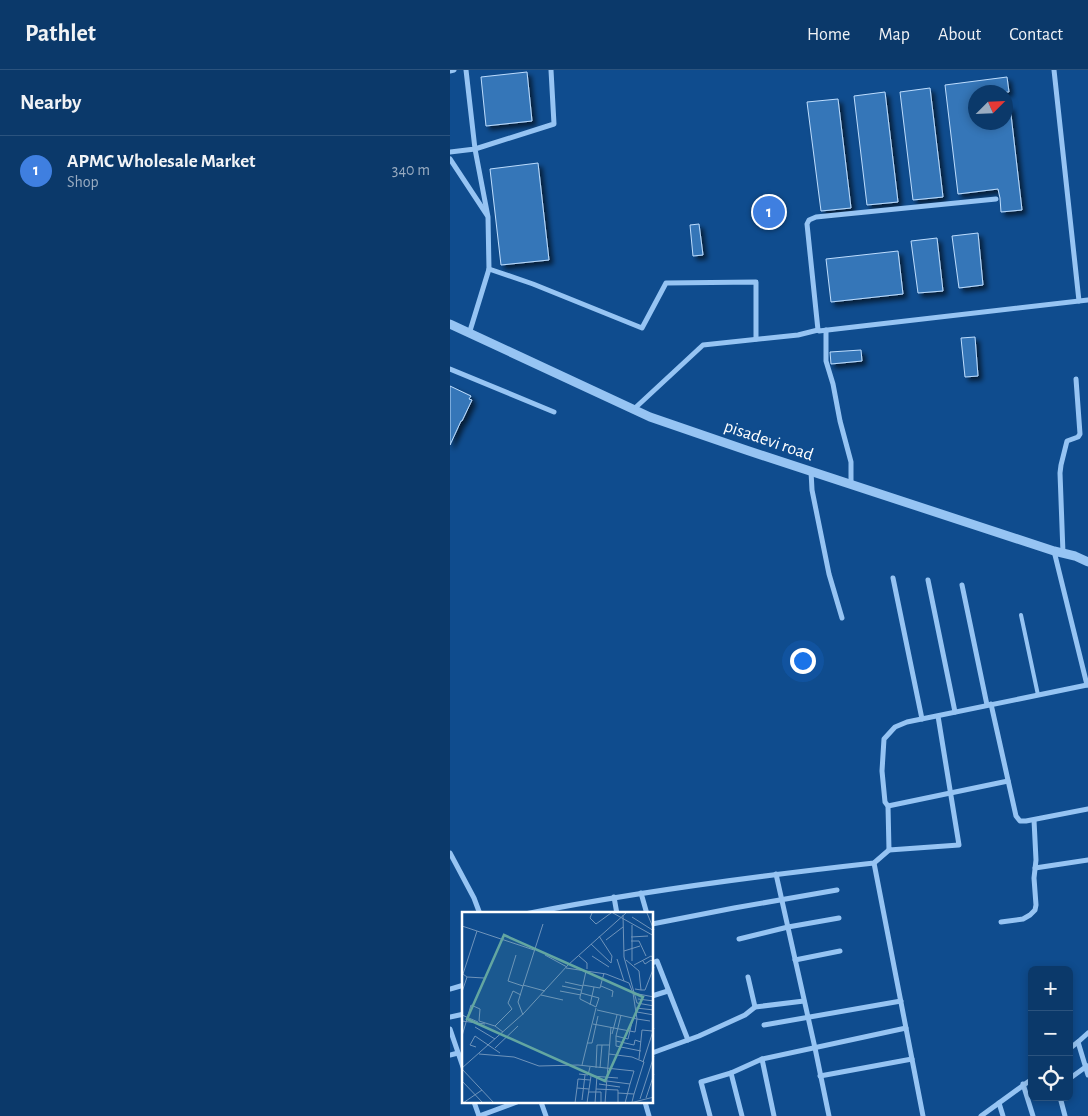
<!DOCTYPE html>
<meta charset="utf-8">
<style>
body{margin:0;font-family:"Alegreya Sans",sans-serif;background:#194472;color:#f1f3f6}
.controls{position:absolute;right:15px;bottom:15px;display:grid;overflow:hidden;border-radius:8px;box-shadow:0 2px 8px #0003}
.controls button{width:45px;height:45px;display:grid;place-items:center;padding:0;border:0;border-bottom:1px solid #2b537e;background:#0b396a;color:#f1f3f6;font:25px sans-serif}
.compass{position:absolute;left:518px;top:15px;width:45px;height:45px;border-radius:50%;background:#0b396a;box-shadow:0 2px 8px #0003;rotate:66deg}
.you{position:absolute;left:352px;top:590px;width:18px;height:18px;margin:-12px;border:4px solid #fff;border-radius:50%;background:#1a73e8;box-shadow:0 0 0 8px #1a73e833}
.badge{display:grid;place-items:center;width:32px;height:32px;border-radius:50%;background:#ffc758;color:#fff;font-size:16px;font-weight:700}
.pin{position:absolute;translate:-50% -50%;border:2px solid #fff;box-shadow:0 1px 5px #0006}
.list{margin:0;padding:0;list-style:none}
h2{display:flex;justify-content:space-between;align-items:center;height:65px;margin:0;padding:0 20px;font-size:21px}
h2 small{font-size:16px;font-weight:400;color:#9aacc1}
.list li{display:grid;grid-template-columns:32px 1fr auto;gap:15px;align-items:center;box-sizing:border-box;height:70px;padding:0 20px;border-top:1px solid #2b537e}
.list b{display:block;font-size:19px;white-space:nowrap}
.list p{margin:0;font-size:16px;white-space:nowrap;color:#9aacc1}
.list em{font-size:16px;font-style:normal;color:#9aacc1}
.icon{flex:none;width:28px;height:28px;fill:none;stroke:currentColor;stroke-width:2;stroke-linecap:round;stroke-linejoin:round}
.map{position:relative;flex:none;width:638px;height:1046px;overflow:hidden}
header{display:flex;align-items:center;gap:30px;box-sizing:border-box;height:70px;padding:0 25px;background:#0b396a;border-bottom:1px solid #2b537e}
header strong{font-size:24px}
nav{display:flex;gap:28px;margin-inline-start:auto;font-size:18px}
main{display:flex}
aside{flex:1;background:#0b396a}
.map>svg:first-child{display:block}
.building{fill:#3676b8;stroke:#bdddfe;filter:url(#shadow)}
.lines{fill:none;stroke-linecap:round;stroke-linejoin:round}
.service{stroke:#96c4f3;stroke-width:4}
.minor{stroke:#96c4f3;stroke-width:5}
.tertiary{stroke:#96c4f3;stroke-width:9}
.labels{text-anchor:middle;stroke-width:4.5;stroke-linejoin:round;paint-order:stroke}
.street-label{font-size:18px;fill:#fff;stroke:#0f4c8e}
.inset-road{fill:none;stroke:#6f94bb;stroke-width:1}
.view{fill:#63a6a1;fill-opacity:0.15;stroke:#63a6a1;stroke-width:2.5}
.inset-edge{fill:none;stroke:#fff;stroke-width:2.5}
</style>
<header>
<strong>Pathlet</strong>
<nav><a>Home</a><a>Map</a><a>About</a><a>Contact</a></nav>
</header>
<main>
<aside>
<h2>Nearby<small></small></h2>
<ul class="list">
<li><span class="badge" style="background:#3f7fe0">1</span><div><b>APMC Wholesale Market</b><p>Shop</p></div><em>340 m</em></li>
</ul>
</aside>
<div class="map">
<svg width="638" height="1046" viewBox="0 0 638 1046">
<defs>
<filter id="shadow"><feDropShadow dx="4" dy="4" stdDeviation="2.5" flood-color="#0009"/></filter>
</defs>
<rect width="100%" height="100%" fill="#0f4c8e"/>
<g class="building">
<path d="M77,2L82,51L36,56L31,7Z"/>
<path d="M557,7L559,22H526V52H556V37L560,36L572,140L551,142L550,128L548,119L508,124L495,15Z"/>
<path d="M480,18L493,127L463,130L450,22Z"/>
<path d="M435,22L448,132L417,135L404,26Z"/>
<path d="M388,29L401,138L371,141L357,32Z"/>
<path d="M88,93L99,190L51,195L40,99Z"/>
<path d="M249,154L253,185L243,186L240,155Z"/>
<path d="M528,163L533,215L509,218L502,166Z"/>
<path d="M487,168L493,221L468,223L461,171Z"/>
<path d="M448,181L453,224L381,232L376,189Z"/>
<path d="M525,267L528,306L515,307L511,268Z"/>
<path d="M411,280L412,291L381,294L380,282Z"/>
<path d="M0,316L21,326L19,329L22,330L12,351H11L0,375Z"/>
</g>
<g class="lines">
<path class="service" d="M571,545L588,625"/>
<g class="minor">
<path d="M604,0L629,231"/>
<path d="M0,1L4,0"/>
<path d="M0,82L25,79L16,0"/>
<path d="M0,89L37,145"/>
<path d="M546,129L366,147L359,150L357,154L368,260L369,261L638,230"/>
<path d="M39,199L83,214L192,258L216,213L306,212V269"/>
<path d="M376,260V291L383,314L390,351L401,392V415"/>
<path d="M19,264L39,199L38,147L25,79L104,54L101,0"/>
<path d="M0,299L104,342"/>
<path d="M184,339L253,275L348,265L368,260"/>
<path d="M361,401L362,420L379,504L392,548"/>
<path d="M604,481L637,615H638"/>
<path d="M613,483L610,403L611,395L617,371L628,367L630,364L626,309"/>
<path d="M443,508L472,649"/>
<path d="M478,510L505,642"/>
<path d="M512,515L537,635"/>
<path d="M541,634L566,746L570,751H576L638,739"/>
<path d="M488,646L509,775L439,780L438,736L435,732L432,701L434,669L445,657L457,652L637,615"/>
<path d="M438,736L558,711"/>
<path d="M0,783L24,828L30,844"/>
<path d="M424,793L473,1046"/>
<path d="M585,798L638,790"/>
<path d="M326,804L358,947L365,978L379,1046"/>
<path d="M191,823L197,844"/>
<path d="M164,827L167,844"/>
<path d="M75,844C190,821 307,806 424,793L439,780"/>
<path d="M551,852L573,849L580,845L585,840L586,835L584,808L586,790L584,750"/>
<path d="M202,854L284,838L387,820"/>
<path d="M289,869L338,857L389,848"/>
<path d="M345,890L390,881"/>
<path d="M202,893L207,891L238,970"/>
<path d="M298,907L305,937"/>
<path d="M0,919L14,915"/>
<path d="M202,926L218,921"/>
<path d="M0,947L14,944"/>
<path d="M314,955L451,931"/>
<path d="M0,959L14,1000"/>
<path d="M638,963L628,972L638,1005"/>
<path d="M619,979L628,972"/>
<path d="M202,983L249,966L295,945L305,937L354,931"/>
<path d="M0,985L8,983"/>
<path d="M312,989L456,958"/>
<path d="M281,1003L292,1046"/>
<path d="M370,1006L462,989"/>
<path d="M619,1009L637,996"/>
<path d="M573,1014L583,1046"/>
<path d="M610,1027L615,1046"/>
<path d="M24,1032L29,1046"/>
<path d="M91,1032L96,1046"/>
<path d="M195,1032L199,1046"/>
<path d="M549,1033L553,1046"/>
<path d="M29,1046L67,1032"/>
<path d="M260,1046L251,1012L281,1003L312,989L324,1046"/>
<path d="M531,1046L582,1009"/>
</g>
<path class="tertiary" d="M0,254L200,347L296,380L604,481L625,486L638,492"/>
</g>
<g class="labels">
<g class="street-label">
<text transform="translate(319 370) rotate(19)" y="6">pisadevi road</text>
</g>
</g>
<g transform="translate(12 842)">
<rect width="191" height="191" fill="#0f4c8e"/>
<path class="inset-road" d="M130,1L128,6L134,12L149,1M151,1L192,24M185,1L192,18M161,3L162,45L175,91M170,5L192,19M0,14L72,38M169,25L186,24M144,28L161,15M169,29H177L184,44M129,32L149,51L150,44L137,24M162,39L178,34M54,43L46,69L61,74L81,12M83,43L105,55M117,44L125,51V57M130,44L147,55M155,47L162,69M164,48L177,59L179,78L173,77M170,49V13M181,49L183,52L189,48L192,51M172,53L189,44L192,46M104,56L144,62L167,71L171,81L192,85M1,62L15,19M5,65L22,66M103,70L121,74M61,73L83,79M121,73L138,76L142,61M100,74L119,78M139,74L151,79L150,85M179,78H183L192,55M98,79L119,83M0,80L5,65L1,62M119,81L137,86L134,95L118,87V85L121,73L124,59M171,81L175,107L188,109M79,83L101,88M176,87L192,89M175,91L192,94M128,93L132,75M174,96L192,98M175,100L192,103M0,103L16,110M61,103L56,90L61,74M171,106L166,127L154,124V134L179,139M0,109L23,112M131,112L173,120L175,107L135,98M33,114L50,97L46,91L51,79L59,83M13,115L33,127M150,122L155,103M0,124L9,93L18,97L17,109L33,114L41,120M154,124L159,103M154,129L172,133L173,128L179,130M125,131H130L136,104M14,135L8,133L13,124L38,141M33,136L56,114M17,142L52,145L77,154L116,153L172,159L168,172L145,169M147,142L170,145L182,150L172,182M177,147L180,118L190,119M181,150L192,116M120,153L134,96M0,156L62,101L106,53L164,1M134,156L135,133H147M138,156L140,133M0,157L32,191M117,162L126,163L128,155M130,164L156,166M0,169L21,191M137,172L158,175M115,176L116,167L128,168M134,177L156,178V191M127,180H139V191M156,181L172,182L170,190M184,186L192,162M178,187L192,144M120,188L123,163M1,191L20,178M113,191L115,176L127,177M125,191L129,164M133,191L135,164M143,191L149,115M163,191L168,172M168,191L192,185"/>
<path class="view" d="M42,23L181,85L143,169L5,107Z"/>
<rect width="191" height="191" class="inset-edge"/>
</g>
</svg>
<div class="controls">
<button>+</button>
<button>−</button>
<button><svg class="icon" aria-label="locate" viewBox="0 0 24 24"><circle cx="12" cy="12" r="6"/><path d="M12 2v4M12 18v4M2 12h4M18 12h4"/></svg></button>
</div>
<svg class="compass" viewBox="-18 -18 36 36"><path d="M0-13l5 13h-10z" fill="#e53935"/><path d="M0 13l5-13h-10z" fill="#9aacc1"/></svg>
<div class="you"></div>
<div class="pin badge" style="left:319px;top:142px;background:#3f7fe0">1</div>
</div>
</main>
